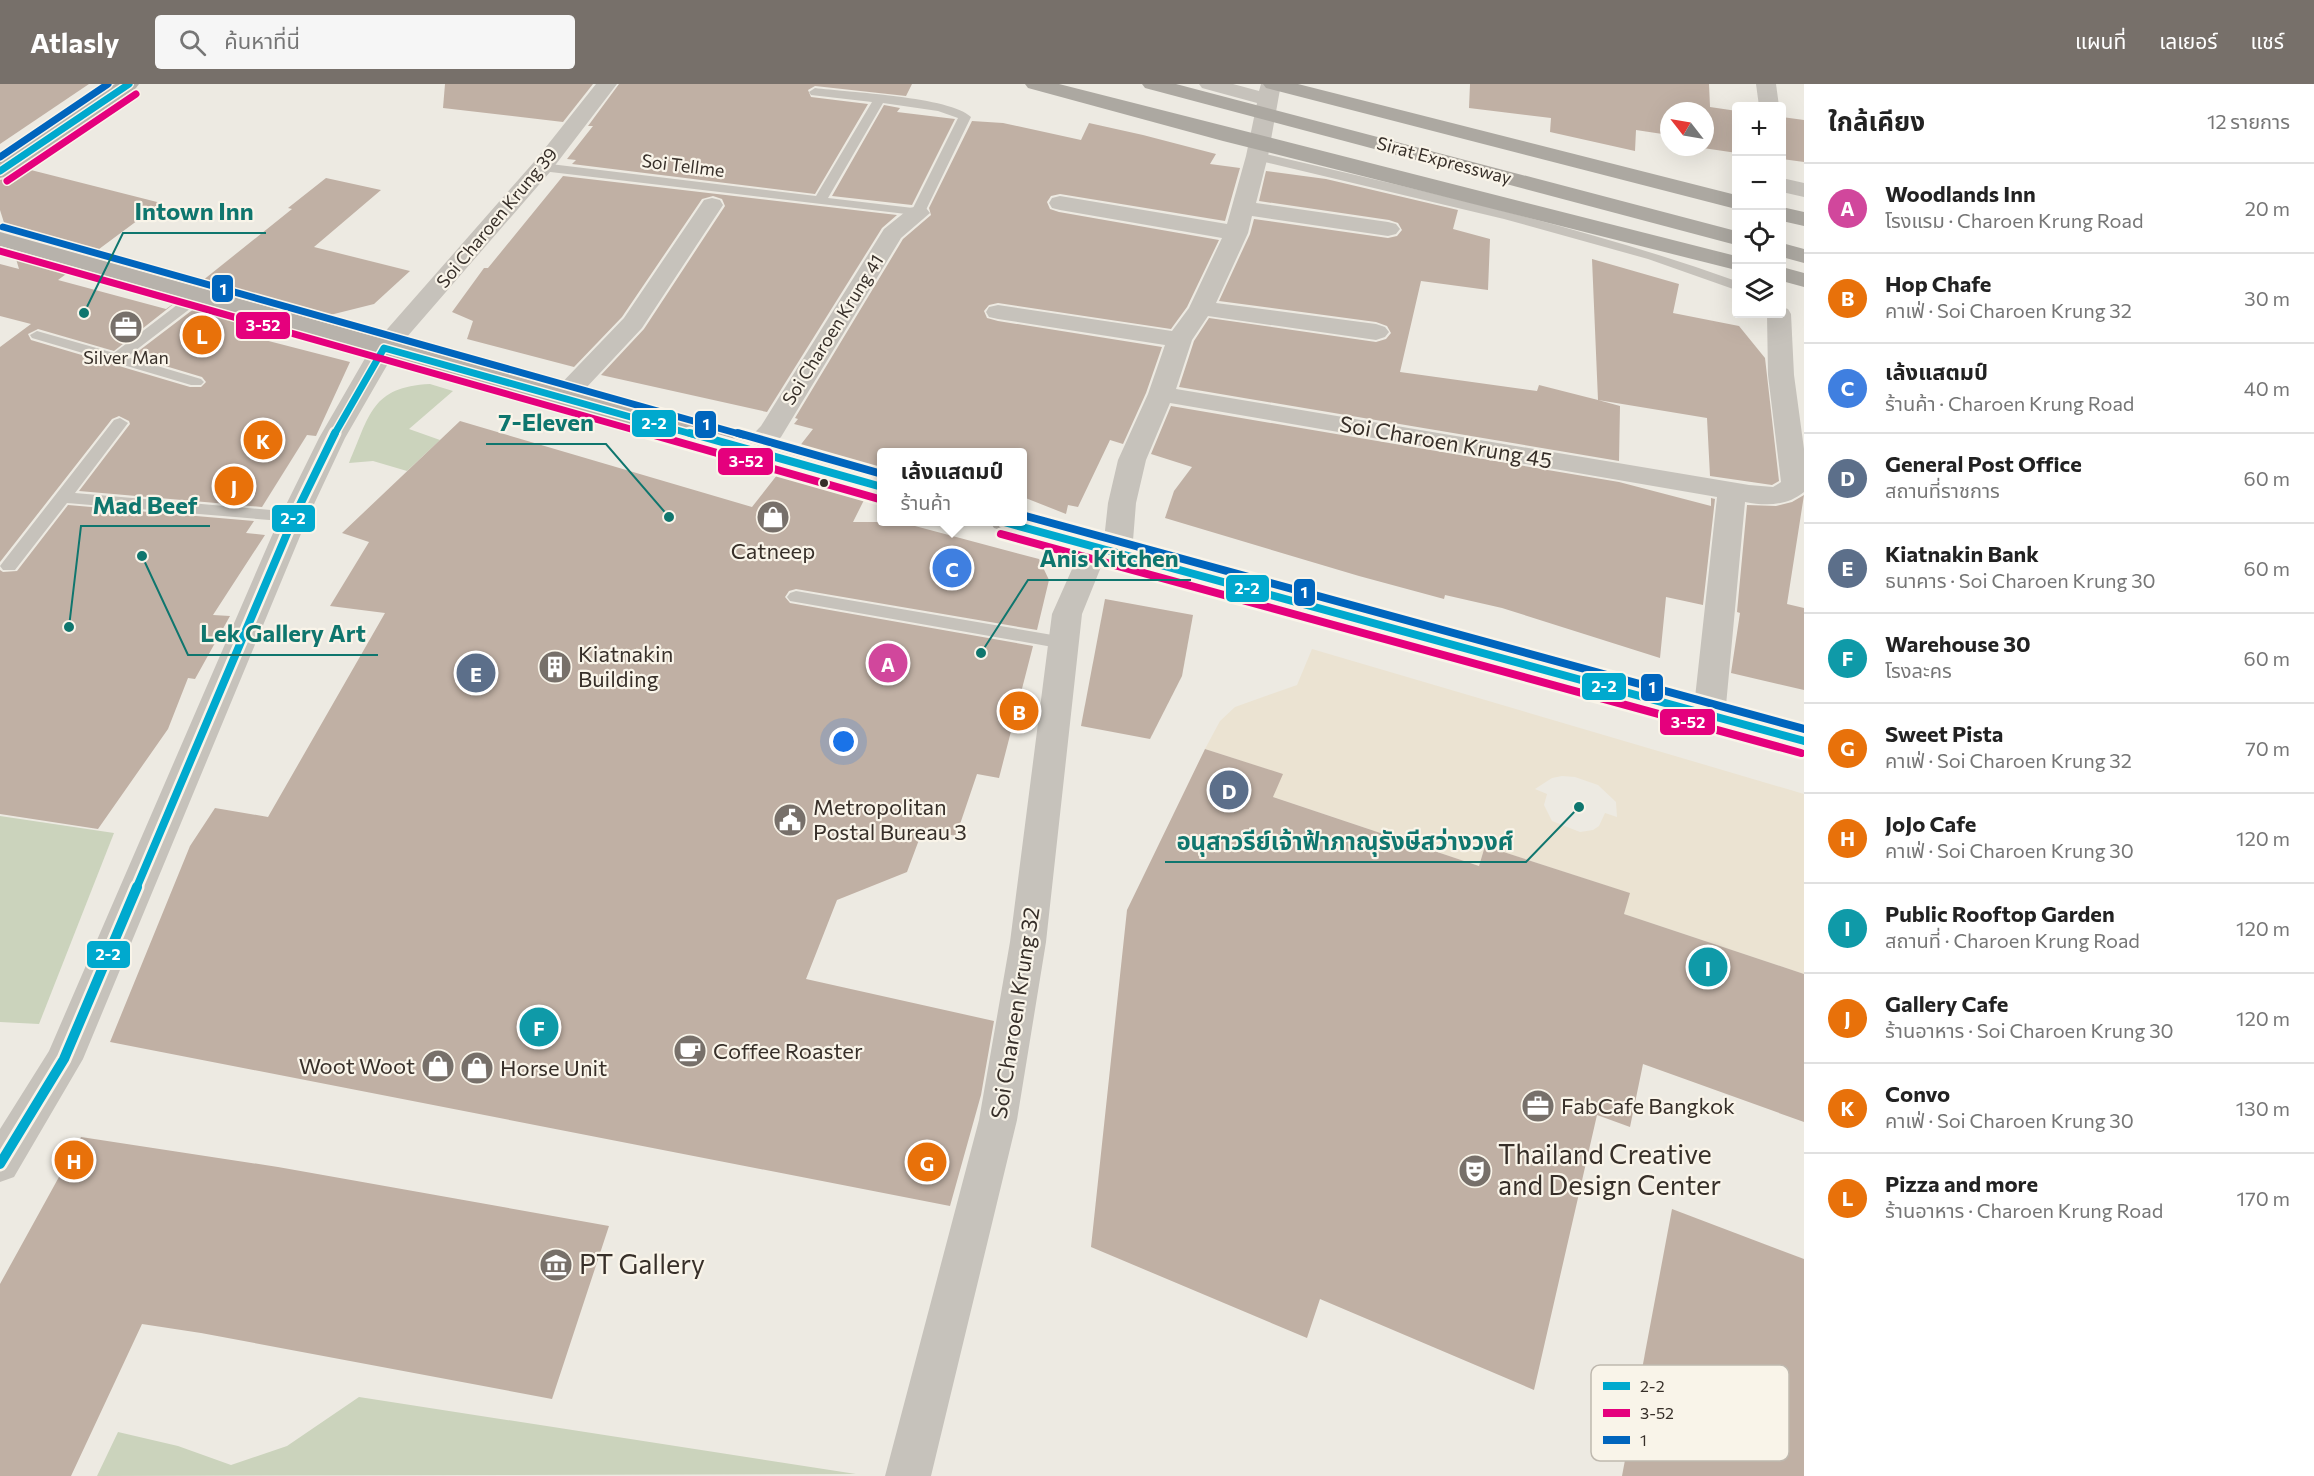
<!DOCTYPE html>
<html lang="th">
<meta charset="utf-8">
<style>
body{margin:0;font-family:Commissioner,"Noto Sans Thai",sans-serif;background:#f6f6f6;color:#222}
.controls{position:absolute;right:18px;top:18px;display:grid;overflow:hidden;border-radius:6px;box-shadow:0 6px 24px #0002}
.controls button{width:54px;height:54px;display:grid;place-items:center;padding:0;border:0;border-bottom:2px solid #e0e0e0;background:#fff;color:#222;font:30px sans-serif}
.compass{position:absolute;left:1660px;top:18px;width:54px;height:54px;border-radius:50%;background:#fff;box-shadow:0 6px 24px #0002;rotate:301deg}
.you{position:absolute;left:844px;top:658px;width:21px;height:21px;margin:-15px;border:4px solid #fff;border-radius:50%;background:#1a73e8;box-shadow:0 0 0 9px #1a73e833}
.badge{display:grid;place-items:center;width:39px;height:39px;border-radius:50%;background:#77706a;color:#fff;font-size:20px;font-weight:700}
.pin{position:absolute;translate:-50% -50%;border:3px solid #fff;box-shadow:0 2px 6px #0006}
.popup{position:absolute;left:877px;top:364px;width:150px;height:78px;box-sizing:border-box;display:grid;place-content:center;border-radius:6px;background:#fff;filter:drop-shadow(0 2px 4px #0005);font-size:20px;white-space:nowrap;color:#767676}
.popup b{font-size:22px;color:#222}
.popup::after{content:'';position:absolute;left:50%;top:100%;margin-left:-12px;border:12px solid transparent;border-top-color:#fff}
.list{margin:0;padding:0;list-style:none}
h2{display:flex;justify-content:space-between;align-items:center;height:78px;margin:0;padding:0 24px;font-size:26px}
h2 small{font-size:20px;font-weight:400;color:#767676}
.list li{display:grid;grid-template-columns:39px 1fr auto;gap:18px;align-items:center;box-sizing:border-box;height:90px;padding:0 24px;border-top:2px solid #e0e0e0}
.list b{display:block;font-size:22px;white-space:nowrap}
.list p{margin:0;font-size:20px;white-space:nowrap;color:#767676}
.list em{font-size:20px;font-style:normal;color:#767676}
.icon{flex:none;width:33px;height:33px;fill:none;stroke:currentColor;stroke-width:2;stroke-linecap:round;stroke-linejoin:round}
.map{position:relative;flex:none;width:1804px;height:1392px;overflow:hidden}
header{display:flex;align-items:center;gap:36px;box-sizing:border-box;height:84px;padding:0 30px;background:#77706a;color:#fff}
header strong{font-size:28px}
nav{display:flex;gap:33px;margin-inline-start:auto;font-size:21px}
.search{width:420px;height:54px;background:#f6f6f6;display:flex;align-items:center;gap:15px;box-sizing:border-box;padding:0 21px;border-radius:6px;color:#767676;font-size:22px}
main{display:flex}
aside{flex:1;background:#fff}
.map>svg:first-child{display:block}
.green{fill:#cbd3bc}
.plaza{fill:#ebe3d2;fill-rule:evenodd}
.building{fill:#c0b0a4}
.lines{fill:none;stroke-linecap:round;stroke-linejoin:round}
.service{fill:#c6c2bb;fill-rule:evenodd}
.minor{fill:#c6c2bb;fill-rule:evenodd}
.tertiary{fill:#c6c2bb;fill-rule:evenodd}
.secondary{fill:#b7b2ab;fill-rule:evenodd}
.motorway{fill:#aca8a1;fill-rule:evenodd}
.bus-1-far2-casing{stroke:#f9f4e9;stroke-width:10}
.bus-1-far1-casing{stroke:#f9f4e9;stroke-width:13}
.bus-1-casing{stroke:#f9f4e9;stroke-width:15}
.bus-2-far1-casing{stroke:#f9f4e9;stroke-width:10}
.bus-2-casing{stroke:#f9f4e9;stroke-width:13}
.bus-3-far1-casing{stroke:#f9f4e9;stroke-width:10}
.bus-3-casing{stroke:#f9f4e9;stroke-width:13}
.bus-1-far2{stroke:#00a9ce;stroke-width:7}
.bus-1-far1{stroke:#00a9ce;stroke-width:8}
.bus-1{stroke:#00a9ce;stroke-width:10}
.bus-2-far1{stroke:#e5007d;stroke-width:7}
.bus-2{stroke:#e5007d;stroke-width:8}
.bus-3-far1{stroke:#0065bd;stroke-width:7}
.bus-3{stroke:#0065bd;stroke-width:8}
.bus-dot{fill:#372f29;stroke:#f9f4e9;stroke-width:2}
.labels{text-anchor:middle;stroke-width:4.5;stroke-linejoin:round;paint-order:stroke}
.far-street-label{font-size:18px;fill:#372f29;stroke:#f9f4e9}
.far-poi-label{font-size:18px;fill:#372f29;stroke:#f9f4e9}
.street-label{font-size:22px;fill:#372f29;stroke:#f9f4e9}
.poi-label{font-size:22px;fill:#372f29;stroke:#f9f4e9;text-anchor:start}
.near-poi-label{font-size:27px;fill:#372f29;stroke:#f9f4e9;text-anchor:start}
.key{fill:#f9f4e9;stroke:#bfb9af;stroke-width:1.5}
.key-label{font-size:16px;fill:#372f29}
.leader{fill:none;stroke:#0f766e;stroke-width:2}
.callout-dot{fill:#0f766e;stroke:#f9f4e9;stroke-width:2}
.callout-label{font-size:24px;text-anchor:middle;font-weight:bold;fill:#0f766e;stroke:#f9f4e9;stroke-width:4.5;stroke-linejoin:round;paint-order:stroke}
.line-badge{stroke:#f9f4e9;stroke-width:2}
.badge-label{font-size:16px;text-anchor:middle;font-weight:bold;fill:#fff}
</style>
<header>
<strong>Atlasly</strong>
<div class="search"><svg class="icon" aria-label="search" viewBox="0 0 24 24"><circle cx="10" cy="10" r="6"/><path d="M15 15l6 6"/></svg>ค้นหาที่นี่</div>
<nav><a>แผนที่</a><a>เลเยอร์</a><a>แชร์</a></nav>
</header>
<main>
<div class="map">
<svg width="1804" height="1392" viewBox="0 0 1804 1392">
<rect width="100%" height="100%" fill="#edeae2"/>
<g class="green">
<path d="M430,300L453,307L409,345L440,356L407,387L373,377L349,379C370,331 371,303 430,300Z"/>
<path d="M0,732L114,749L39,940L0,938Z"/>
<path d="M359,1313L856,1390L97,1392L118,1348L178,1362L231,1381L287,1362Z"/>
</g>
<path class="plaza" d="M1312,565L1804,710V890L1624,830L1629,809L1485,762L1479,782L1273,713L1282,690L1205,665L1220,637L1235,623L1297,601ZM1562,692L1575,693L1598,701L1616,718L1617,733L1605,729L1599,742L1593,746L1580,748L1552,737L1544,721L1547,710L1535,705L1552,694Z"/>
<g class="building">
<path d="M0,0H89L0,60Z"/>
<path d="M445,0H593L563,38L443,24Z"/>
<path d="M619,0H912L906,12L815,2L808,6L811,13L868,20L815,110L572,80L576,76L567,75L593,42H588Z"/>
<path d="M1470,0H1709L1710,23L1737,27V69L1703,64L1705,63V27H1669V51L1636,46L1635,67L1550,48L1551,34L1469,24Z"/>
<path d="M884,21L900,24L897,28L955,35L912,121L832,112Z"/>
<path d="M1782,33L1804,36V78L1782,75Z"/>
<path d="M972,37L1003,39L1081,56L1089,39L1143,51L1216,70L1210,80L1240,84L1225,137L1060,110L1051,112L1047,118L1050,125L1059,128L1219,156L1187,223L1171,245L998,219L989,221L984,227L987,234L998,237L1162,263L1146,309L1123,360L1110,356L1078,423L1068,421L1066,430L1023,413V369H882V383L878,390L795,368L813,345L794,340L798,335L795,334L903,155L931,131L929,124Z"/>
<path d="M23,84L161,119L91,171L7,148L0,126V96L9,94Z"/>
<path d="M1266,87L1326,95L1458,126L1453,145L1490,155L1488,206L1421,197L1400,288L1537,307L1539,301L1598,316L1592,175L1679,200L1673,229L1739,242L1765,274L1779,397L1772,401L1710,392L1707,334L1598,316L1620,322L1619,377L1179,303L1194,257L1209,234L1376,258L1386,255L1391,249L1387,242L1376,238L1219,217L1250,150L1254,135L1388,154L1397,152L1402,146L1398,139L1389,136L1259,117Z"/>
<path d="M563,92L897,131L882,144L767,328L601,291L644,245L725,122L722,115L713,112L702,115L622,233L574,283L467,255L473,237L452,228L484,184H488Z"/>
<path d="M326,94L381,106L314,163L410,187L374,220L318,234L197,201L292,125L288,124Z"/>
<path d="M14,168L73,185L58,196L166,225L180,215L114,267L38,245L28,250L31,256L190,303H201L206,298L202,293L132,272L199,221L281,244L249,252L350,278L316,352L307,351L262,423L79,407L130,340L129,337L119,332L112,335L0,478V263L31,240L0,232V180L19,185Z"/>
<path d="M1171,322L1619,398L1711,422V414L1715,415L1703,521L1666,513L1660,574L1502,524L1445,511L1444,515L1359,492L1165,434L1174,407L1192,383L1151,370Z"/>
<path d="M460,337L752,423L781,386L867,410L853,438H900L1039,475L1049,496L1037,546L796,505L789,507L785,513L790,519L1033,562L999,694L977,690L956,752L923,745L907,788L837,816L806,895L994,937L981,1011L950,1122L110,958L190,762L215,724L268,733L385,529L330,522L369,458L342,449Z"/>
<path d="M1804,411L1787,520L1804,524V606L1731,589L1740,529L1737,528L1747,421L1776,422L1792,418Z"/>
<path d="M68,421L254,437L246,449L265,451L213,531L230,532L195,595L188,594L168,645L98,745L0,730V486L3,488L17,487Z"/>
<path d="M1105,515L1193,531L1182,592L1150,655L1081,642Z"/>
<path d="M1205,665L1283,690L1273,713L1479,782L1485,762L1630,809L1624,830L1804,890V1038L1643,980L1630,1043L1597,1031L1534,1306L1320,1215L1307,1254L1091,1163L1127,826Z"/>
<path d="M81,1053L278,1083L609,1142L552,1315L201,1249L142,1240L71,1392H0V1200Z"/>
<path d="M1672,1125L1804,1175V1392H1622Z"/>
</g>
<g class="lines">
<g class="service">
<path d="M815,4C846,8 952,13 971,33L923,132L542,87L535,83L542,79L816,112L872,18L811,11L809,8ZM883,19L938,27L958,34L913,124L828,114Z"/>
<path d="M1257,68C1418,106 1580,141 1736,197V206L1648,175L1504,135L1252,75L1250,72Z"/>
<path d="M199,207L204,208L206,211L204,214L127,273L201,295L204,298L201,301H191L32,254L30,251L37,247L114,269L194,208Z"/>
<path d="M120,334L128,339L75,409L294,428L300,429L302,433L300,437L294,438L67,419L15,486H3L0,482L3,478L114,336Z"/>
<path d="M796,507L1064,553L1070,555L1073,559L1070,563L1064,565L790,517L787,513L790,509Z"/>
</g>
<g class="minor">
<path d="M596,0H617L550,88L393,269L384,272L375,269L371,264L375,259L534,78Z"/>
<path d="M1199,0H1233L1259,7L1261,0H1281L1268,72L1256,119L1388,138L1396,140L1400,145L1396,150L1388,152L1252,132L1248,149L1216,219L1376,240L1385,243L1389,248L1385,253L1376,256L1208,232L1192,256L1176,305L1749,401L1773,403L1781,398L1768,291L1767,230H1782V223L1788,225L1791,230L1794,291L1804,365V408C1787,422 1766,422 1745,418L1725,632L1720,640L1709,643L1698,640L1693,632L1717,413L1170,319L1146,376L1136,419L1132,469L1127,476L1117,478L1105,473L1082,530L1046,858L1017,1036L931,1392H885L979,1036L1010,858L1052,530L1085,456L1095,454L1104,456L1108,419L1118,376L1148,310L1165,261L998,235L989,233L986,228L989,223L998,221L1172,247L1189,224L1222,154L1060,126L1052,124L1049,119L1052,114L1060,112L1227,140L1246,72L1257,19L1202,4Z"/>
<path d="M1756,0H1776L1779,22H1759Z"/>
<path d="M1782,94L1804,99V113L1782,108Z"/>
<path d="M712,114L720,116L723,121L642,244L571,320L562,322L553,320L549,314L553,308L624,234L704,116Z"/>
<path d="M918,122L926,124L930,129L901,154L781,353C768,365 760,378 741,373L737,367L761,342L884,145L910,124Z"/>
</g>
<path class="tertiary" d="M384,256L393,259L397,264L345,354L308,433L83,975L14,1093L0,1098V1045L49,967L280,433L319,354L371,264L375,259Z"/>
<g class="secondary">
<path d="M115,0H139L136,4L8,92L0,94V77Z"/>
<path d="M0,148L882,394V412L0,162Z"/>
<path d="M1022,434L1804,645V669L994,444L990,438H1022Z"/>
</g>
<g class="motorway">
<path d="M1025,0H1059L1736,172V186L1223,57L1028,4Z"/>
<path d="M1142,0H1176L1736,147V161L1145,4Z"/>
<path d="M1263,0H1298L1736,111V125L1266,4Z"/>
<path d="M1782,123L1804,128V142L1782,137Z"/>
<path d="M1782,159L1804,165V179L1782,173Z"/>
<path d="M1782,183L1804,189V203L1782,197Z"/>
</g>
<defs>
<g id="bus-1-far2">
<path d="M0,87L129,0"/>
<path d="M334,351L384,264L695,351"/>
</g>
<g id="bus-1-far1">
<path d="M690,349L882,403"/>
<path d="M1004,438L1804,657"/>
<path d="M136,805L294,433L335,349"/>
</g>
<path id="bus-1" d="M0,1080L64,975L137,803"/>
<g id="bus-2-far1">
<path d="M7,97L136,10"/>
<path d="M0,167L652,351"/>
</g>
<g id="bus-2">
<path d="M647,349L879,415"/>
<path d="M1001,450L1801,669"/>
</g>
<g id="bus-3-far1">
<path d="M0,73L108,0"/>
<path d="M3,143L743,351"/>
</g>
<g id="bus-3">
<path d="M738,349L882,390"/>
<path d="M1022,431L1804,645"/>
</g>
</defs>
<use href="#bus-1-far2" class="bus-1-far2-casing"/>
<use href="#bus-1-far1" class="bus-1-far1-casing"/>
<use href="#bus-1" class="bus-1-casing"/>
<use href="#bus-2-far1" class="bus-2-far1-casing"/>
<use href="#bus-2" class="bus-2-casing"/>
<use href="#bus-3-far1" class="bus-3-far1-casing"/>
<use href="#bus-3" class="bus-3-casing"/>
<use href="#bus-1-far2" class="bus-1-far2"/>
<use href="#bus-1-far1" class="bus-1-far1"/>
<use href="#bus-1" class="bus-1"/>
<use href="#bus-2-far1" class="bus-2-far1"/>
<use href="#bus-2" class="bus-2"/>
<use href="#bus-3-far1" class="bus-3-far1"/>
<use href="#bus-3" class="bus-3"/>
</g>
<defs>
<symbol id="office-disc" viewBox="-11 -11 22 22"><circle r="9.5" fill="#77706a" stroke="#f9f4e9"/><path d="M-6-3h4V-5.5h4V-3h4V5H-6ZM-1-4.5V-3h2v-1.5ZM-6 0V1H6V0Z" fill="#fff"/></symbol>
<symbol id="shop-disc" viewBox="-11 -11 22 22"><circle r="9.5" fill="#77706a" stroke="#f9f4e9"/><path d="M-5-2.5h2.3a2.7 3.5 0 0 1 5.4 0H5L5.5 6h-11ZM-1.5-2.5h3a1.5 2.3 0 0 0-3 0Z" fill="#fff"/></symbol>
<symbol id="building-disc" viewBox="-11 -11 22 22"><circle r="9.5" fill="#77706a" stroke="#f9f4e9"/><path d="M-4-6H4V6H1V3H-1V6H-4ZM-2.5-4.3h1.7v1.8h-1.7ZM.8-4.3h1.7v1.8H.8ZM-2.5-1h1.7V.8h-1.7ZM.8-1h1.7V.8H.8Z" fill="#fff"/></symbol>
<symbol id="civic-disc" viewBox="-11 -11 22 22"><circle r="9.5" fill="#77706a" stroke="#f9f4e9"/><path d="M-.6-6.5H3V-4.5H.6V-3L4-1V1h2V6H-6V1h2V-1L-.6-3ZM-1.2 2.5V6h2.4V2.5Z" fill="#fff"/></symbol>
<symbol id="cafe-disc" viewBox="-11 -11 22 22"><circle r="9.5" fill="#77706a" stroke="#f9f4e9"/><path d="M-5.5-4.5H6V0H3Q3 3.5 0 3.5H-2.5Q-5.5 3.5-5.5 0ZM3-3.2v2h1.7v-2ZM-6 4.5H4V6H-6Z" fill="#fff"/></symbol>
<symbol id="theatre-disc" viewBox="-11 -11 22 22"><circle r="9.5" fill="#77706a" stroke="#f9f4e9"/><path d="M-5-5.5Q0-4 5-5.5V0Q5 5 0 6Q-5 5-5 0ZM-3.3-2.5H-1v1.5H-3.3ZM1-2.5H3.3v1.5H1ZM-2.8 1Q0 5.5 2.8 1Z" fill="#fff"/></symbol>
<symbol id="museum-disc" viewBox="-11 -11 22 22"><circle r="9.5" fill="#77706a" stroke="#f9f4e9"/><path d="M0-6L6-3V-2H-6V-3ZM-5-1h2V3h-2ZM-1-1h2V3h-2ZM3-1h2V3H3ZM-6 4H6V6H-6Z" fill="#fff"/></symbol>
</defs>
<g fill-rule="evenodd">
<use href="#office-disc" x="107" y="224" width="38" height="38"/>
<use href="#shop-disc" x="754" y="414" width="38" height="38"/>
<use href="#building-disc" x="536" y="564" width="38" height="38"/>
<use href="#civic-disc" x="771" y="717" width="38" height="38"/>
<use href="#cafe-disc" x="671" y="948" width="38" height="38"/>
<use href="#shop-disc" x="419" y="963" width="38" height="38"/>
<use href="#shop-disc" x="458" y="965" width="38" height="38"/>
<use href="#office-disc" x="1519" y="1003" width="38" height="38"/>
<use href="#theatre-disc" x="1456" y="1068" width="38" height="38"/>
<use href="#museum-disc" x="537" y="1162" width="38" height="38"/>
</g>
<circle class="bus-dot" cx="824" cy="399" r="5"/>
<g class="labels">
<g class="far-street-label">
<text transform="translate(1444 77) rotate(15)" y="6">Sirat Expressway</text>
<text transform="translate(683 82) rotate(7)" y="6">Soi Tellme</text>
<text transform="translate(497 134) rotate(-50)" y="6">Soi Charoen Krung 39</text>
<text transform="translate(833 246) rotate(-58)" y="6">Soi Charoen Krung 41</text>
</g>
<g class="far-poi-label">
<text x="126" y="280">Silver Man</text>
</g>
<g class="street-label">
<text transform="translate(1446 358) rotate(10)" y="8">Soi Charoen Krung 45</text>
<text transform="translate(1015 929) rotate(-81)" y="8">Soi Charoen Krung 32</text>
</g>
<g class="poi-label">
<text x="773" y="475" text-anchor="middle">Catneep</text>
<text x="578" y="578">Kiatnakin<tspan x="578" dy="25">Building</tspan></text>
<text x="813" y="731">Metropolitan<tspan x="813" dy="25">Postal Bureau 3</tspan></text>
<text x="713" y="975">Coffee Roaster</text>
<text x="415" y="990" text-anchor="end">Woot Woot</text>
<text x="500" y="992">Horse Unit</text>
<text x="1561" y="1030">FabCafe Bangkok</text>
</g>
<g class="near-poi-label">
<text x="1498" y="1080">Thailand Creative<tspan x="1498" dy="31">and Design Center</tspan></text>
<text x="579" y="1190">PT Gallery</text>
</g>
</g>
<rect x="1591" y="1281" width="198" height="96" rx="9" class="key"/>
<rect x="1603" y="1298" width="27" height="8" fill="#00a9ce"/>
<rect x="1603" y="1325" width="27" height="8" fill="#e5007d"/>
<rect x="1603" y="1352" width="27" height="8" fill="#0065bd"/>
<g class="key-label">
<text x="1640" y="1308">2-2</text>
<text x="1640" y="1335">3-52</text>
<text x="1640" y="1362">1</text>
</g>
<path class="leader" d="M84 229L123 149H266M669 433L606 360H486M69 543L81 442H210M981 569L1028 496H1191M142 472L188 571H378M1579 723L1526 778H1165"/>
<g class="callout-dot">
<circle cx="84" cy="229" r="6"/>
<circle cx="669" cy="433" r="6"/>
<circle cx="69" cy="543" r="6"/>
<circle cx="981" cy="569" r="6"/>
<circle cx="142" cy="472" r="6"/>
<circle cx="1579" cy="723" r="6"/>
</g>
<g class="callout-label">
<text x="194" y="136">Intown Inn</text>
<text x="546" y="347">7-Eleven</text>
<text x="145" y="430">Mad Beef</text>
<text x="1109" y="483">Anis Kitchen</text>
<text x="283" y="558">Lek Gallery Art</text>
<text x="1345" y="766">อนุสาวรีย์เจ้าฟ้าภาณุรังษีสว่างวงศ์</text>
</g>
<g class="line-badge">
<rect x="211" y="190" width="23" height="29" rx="6" fill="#0065bd"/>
<rect x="235" y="227" width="56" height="29" rx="6" fill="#e5007d"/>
<rect x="631" y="325" width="46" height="29" rx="6" fill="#00a9ce"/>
<rect x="694" y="326" width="23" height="29" rx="6" fill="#0065bd"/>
<rect x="717" y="363" width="57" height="29" rx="6" fill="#e5007d"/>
<rect x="271" y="420" width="45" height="29" rx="6" fill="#00a9ce"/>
<rect x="1225" y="490" width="45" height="29" rx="6" fill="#00a9ce"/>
<rect x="1293" y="494" width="23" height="29" rx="6" fill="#0065bd"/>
<rect x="1581" y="588" width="46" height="29" rx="6" fill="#00a9ce"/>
<rect x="1640" y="589" width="24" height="29" rx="6" fill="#0065bd"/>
<rect x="1659" y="624" width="57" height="28" rx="6" fill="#e5007d"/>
<rect x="86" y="856" width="45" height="29" rx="6" fill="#00a9ce"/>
</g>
<g class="badge-label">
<text x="223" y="211">1</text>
<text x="263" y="247">3-52</text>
<text x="654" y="345">2-2</text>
<text x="706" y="346">1</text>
<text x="746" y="383">3-52</text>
<text x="293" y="440">2-2</text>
<text x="1247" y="510">2-2</text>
<text x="1304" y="514">1</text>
<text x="1604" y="608">2-2</text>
<text x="1652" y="609">1</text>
<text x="1688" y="644">3-52</text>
<text x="108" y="876">2-2</text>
</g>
</svg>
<div class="controls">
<button>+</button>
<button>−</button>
<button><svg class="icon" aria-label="locate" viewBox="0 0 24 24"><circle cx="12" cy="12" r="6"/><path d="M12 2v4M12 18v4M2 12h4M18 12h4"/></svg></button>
<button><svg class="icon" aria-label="layers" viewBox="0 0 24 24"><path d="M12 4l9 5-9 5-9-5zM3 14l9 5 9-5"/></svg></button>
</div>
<svg class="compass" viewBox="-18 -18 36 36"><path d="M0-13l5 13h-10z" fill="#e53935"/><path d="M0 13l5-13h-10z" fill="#767676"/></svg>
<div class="you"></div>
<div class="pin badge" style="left:888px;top:579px;background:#d1479c">A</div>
<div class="pin badge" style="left:1019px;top:627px;background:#e8710a">B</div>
<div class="pin badge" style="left:952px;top:484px;background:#3f7fe0">C</div>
<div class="popup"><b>เล้งแสตมป์</b>ร้านค้า</div>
<div class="pin badge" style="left:1229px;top:706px;background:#5c6f8a">D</div>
<div class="pin badge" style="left:476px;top:589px;background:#5c6f8a">E</div>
<div class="pin badge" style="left:539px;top:943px;background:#0f9aa8">F</div>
<div class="pin badge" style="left:927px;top:1078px;background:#e8710a">G</div>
<div class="pin badge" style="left:74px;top:1076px;background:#e8710a">H</div>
<div class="pin badge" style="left:1708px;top:883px;background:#0f9aa8">I</div>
<div class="pin badge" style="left:234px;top:402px;background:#e8710a">J</div>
<div class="pin badge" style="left:263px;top:356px;background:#e8710a">K</div>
<div class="pin badge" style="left:202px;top:251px;background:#e8710a">L</div>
</div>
<aside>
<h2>ใกล้เคียง<small>12 รายการ</small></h2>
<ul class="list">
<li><span class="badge" style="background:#d1479c">A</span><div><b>Woodlands Inn</b><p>โรงแรม · Charoen Krung Road</p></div><em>20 m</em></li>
<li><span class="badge" style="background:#e8710a">B</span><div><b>Hop Chafe</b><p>คาเฟ่ · Soi Charoen Krung 32</p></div><em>30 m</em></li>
<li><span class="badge" style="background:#3f7fe0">C</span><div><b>เล้งแสตมป์</b><p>ร้านค้า · Charoen Krung Road</p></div><em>40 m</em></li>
<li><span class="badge" style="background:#5c6f8a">D</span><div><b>General Post Office</b><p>สถานที่ราชการ</p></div><em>60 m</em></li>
<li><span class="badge" style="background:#5c6f8a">E</span><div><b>Kiatnakin Bank</b><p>ธนาคาร · Soi Charoen Krung 30</p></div><em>60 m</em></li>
<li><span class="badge" style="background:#0f9aa8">F</span><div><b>Warehouse 30</b><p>โรงละคร</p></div><em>60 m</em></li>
<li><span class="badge" style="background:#e8710a">G</span><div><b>Sweet Pista</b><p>คาเฟ่ · Soi Charoen Krung 32</p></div><em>70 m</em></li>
<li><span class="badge" style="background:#e8710a">H</span><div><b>JoJo Cafe</b><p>คาเฟ่ · Soi Charoen Krung 30</p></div><em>120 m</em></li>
<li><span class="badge" style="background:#0f9aa8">I</span><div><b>Public Rooftop Garden</b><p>สถานที่ · Charoen Krung Road</p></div><em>120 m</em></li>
<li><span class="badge" style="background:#e8710a">J</span><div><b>Gallery Cafe</b><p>ร้านอาหาร · Soi Charoen Krung 30</p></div><em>120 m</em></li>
<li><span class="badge" style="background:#e8710a">K</span><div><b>Convo</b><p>คาเฟ่ · Soi Charoen Krung 30</p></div><em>130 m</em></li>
<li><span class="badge" style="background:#e8710a">L</span><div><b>Pizza and more</b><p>ร้านอาหาร · Charoen Krung Road</p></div><em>170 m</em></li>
</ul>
</aside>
</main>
